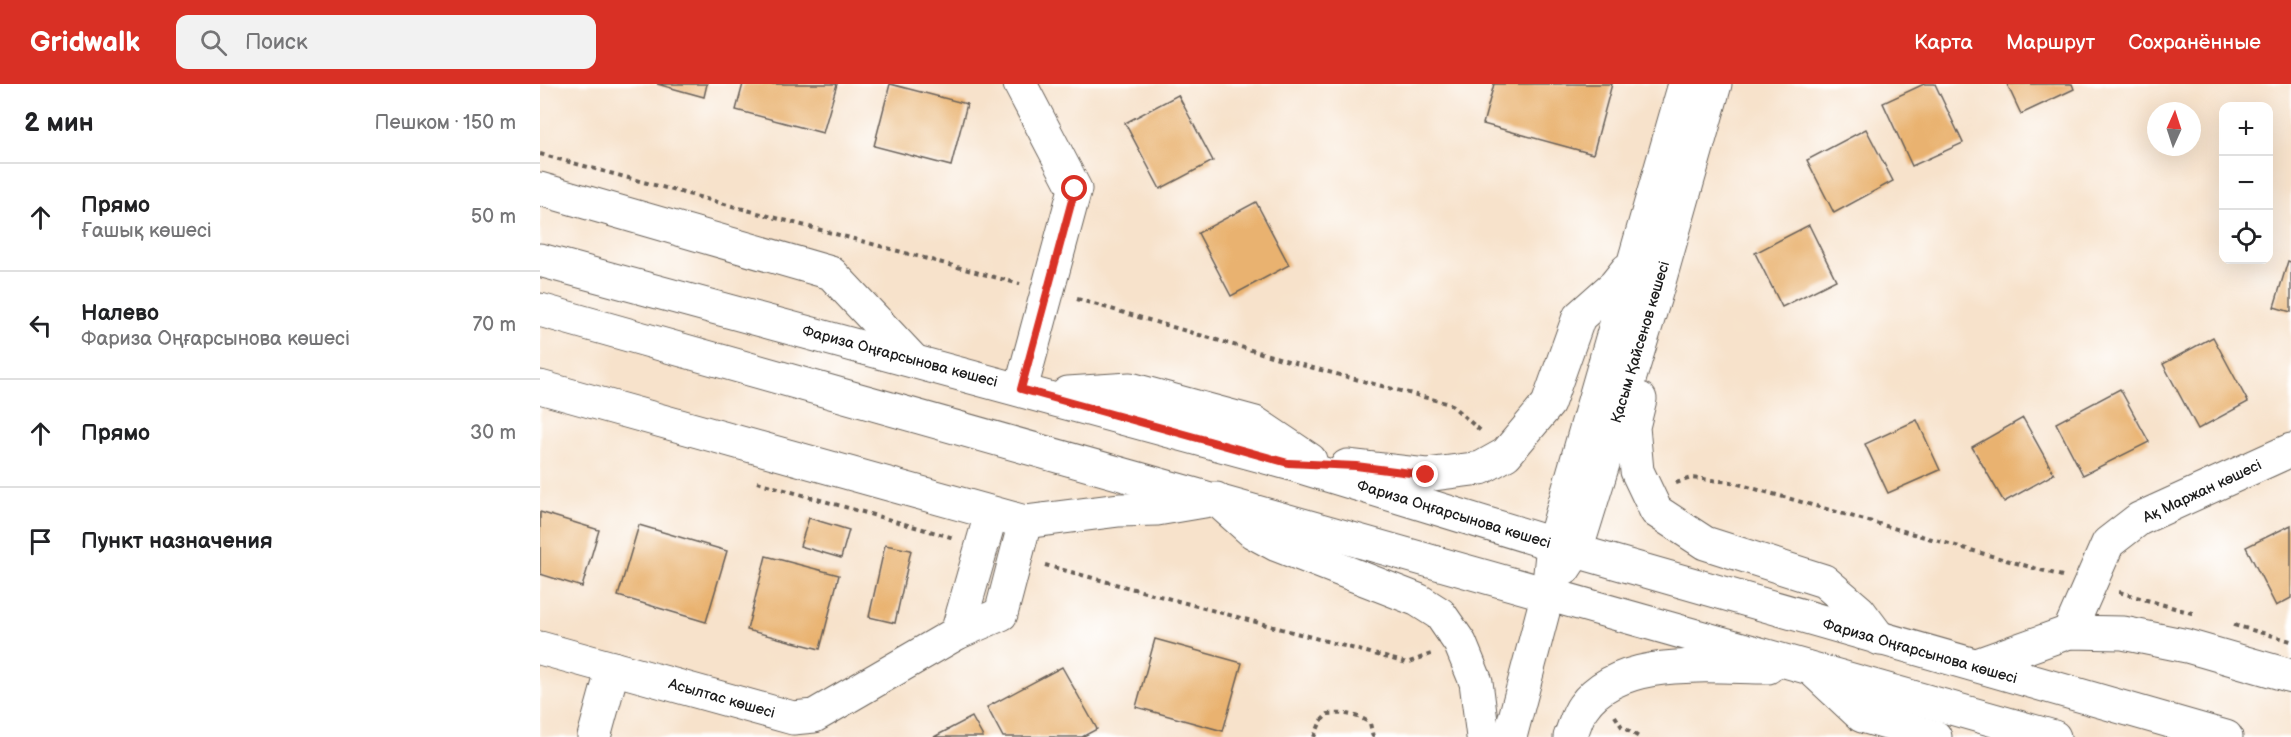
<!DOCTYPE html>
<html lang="ru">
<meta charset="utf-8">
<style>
body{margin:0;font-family:"Balsamiq Sans",sans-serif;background:#f2f2f2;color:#202124}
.controls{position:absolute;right:18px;top:18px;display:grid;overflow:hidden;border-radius:12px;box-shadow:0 6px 24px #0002}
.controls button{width:54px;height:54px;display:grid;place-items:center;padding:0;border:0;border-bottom:2px solid #e0e0e0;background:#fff;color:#202124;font:30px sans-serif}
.compass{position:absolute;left:1607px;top:18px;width:54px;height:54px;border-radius:50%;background:#fff;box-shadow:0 6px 24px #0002;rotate:3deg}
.stop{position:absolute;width:18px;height:18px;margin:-14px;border:4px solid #d93025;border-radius:50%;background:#fff}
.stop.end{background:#d93025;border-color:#fff;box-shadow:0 2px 6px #0008}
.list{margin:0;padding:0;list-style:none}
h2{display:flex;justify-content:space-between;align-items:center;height:78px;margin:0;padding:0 24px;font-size:26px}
h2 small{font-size:20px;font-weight:400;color:#757577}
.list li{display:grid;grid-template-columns:39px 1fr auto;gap:18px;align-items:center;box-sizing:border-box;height:108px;padding:0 24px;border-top:2px solid #e0e0e0}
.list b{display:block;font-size:22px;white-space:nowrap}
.list p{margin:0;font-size:20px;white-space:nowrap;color:#757577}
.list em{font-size:20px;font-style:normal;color:#757577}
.icon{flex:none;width:33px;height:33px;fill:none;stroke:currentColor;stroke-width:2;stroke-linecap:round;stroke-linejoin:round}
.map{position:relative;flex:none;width:1751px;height:653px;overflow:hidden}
header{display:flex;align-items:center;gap:36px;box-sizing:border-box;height:84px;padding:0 30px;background:#d93025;color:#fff}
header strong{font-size:28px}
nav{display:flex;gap:33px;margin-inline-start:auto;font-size:21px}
.search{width:420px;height:54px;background:#f2f2f2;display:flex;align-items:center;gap:15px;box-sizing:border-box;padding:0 21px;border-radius:12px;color:#757577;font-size:22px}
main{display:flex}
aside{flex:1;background:#fff}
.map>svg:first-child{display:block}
.building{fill:#e9b270}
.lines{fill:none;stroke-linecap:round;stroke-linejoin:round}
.minor-casing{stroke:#696159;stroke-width:35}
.path{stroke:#696159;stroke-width:4;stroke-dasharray:4.5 4.5;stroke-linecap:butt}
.minor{stroke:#fff;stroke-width:33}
.route{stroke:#d93025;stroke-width:8}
.labels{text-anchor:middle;stroke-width:4.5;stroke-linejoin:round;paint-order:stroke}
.street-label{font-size:15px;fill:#1c1c1c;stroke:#fff}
</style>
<header>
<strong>Gridwalk</strong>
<div class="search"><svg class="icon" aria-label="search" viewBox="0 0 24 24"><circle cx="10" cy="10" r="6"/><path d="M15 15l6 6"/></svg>Поиск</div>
<nav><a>Карта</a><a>Маршрут</a><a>Сохранённые</a></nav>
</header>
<main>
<aside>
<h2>2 мин<small>Пешком · 150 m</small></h2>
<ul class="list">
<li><svg class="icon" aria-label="ahead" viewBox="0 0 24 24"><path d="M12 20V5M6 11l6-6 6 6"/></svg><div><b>Прямо</b><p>Ғашық көшесі</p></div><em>50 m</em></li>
<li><svg class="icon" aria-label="left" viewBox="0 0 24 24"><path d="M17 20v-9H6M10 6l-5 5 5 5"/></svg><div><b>Налево</b><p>Фариза Оңғарсынова көшесі</p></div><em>70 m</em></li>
<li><svg class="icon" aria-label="ahead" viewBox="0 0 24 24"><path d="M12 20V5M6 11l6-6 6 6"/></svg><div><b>Прямо</b></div><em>30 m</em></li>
<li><svg class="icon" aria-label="arrive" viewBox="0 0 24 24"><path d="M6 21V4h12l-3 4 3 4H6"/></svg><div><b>Пункт назначения</b></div></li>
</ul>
</aside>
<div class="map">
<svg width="1751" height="653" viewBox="0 0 1751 653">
<rect width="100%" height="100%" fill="#fff"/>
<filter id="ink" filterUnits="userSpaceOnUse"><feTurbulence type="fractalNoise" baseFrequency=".0167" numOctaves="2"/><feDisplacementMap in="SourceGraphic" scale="12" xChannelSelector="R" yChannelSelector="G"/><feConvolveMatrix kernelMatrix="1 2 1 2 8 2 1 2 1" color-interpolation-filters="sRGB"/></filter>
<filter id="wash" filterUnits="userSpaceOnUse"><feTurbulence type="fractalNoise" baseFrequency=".008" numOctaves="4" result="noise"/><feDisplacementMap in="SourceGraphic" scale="24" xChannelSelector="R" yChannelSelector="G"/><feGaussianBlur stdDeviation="1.35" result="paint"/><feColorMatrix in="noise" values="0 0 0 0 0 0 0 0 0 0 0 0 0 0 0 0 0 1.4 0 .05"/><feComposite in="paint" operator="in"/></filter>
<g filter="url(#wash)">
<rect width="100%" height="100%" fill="#f7e2cb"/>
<g id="blocks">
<g class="building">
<path d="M117,0H167L164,13Z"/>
<path d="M203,0H297L283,49L196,26Z"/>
<path d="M350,0L427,20L411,82L334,62Z"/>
<path d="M954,0H1072L1053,70L943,40Z"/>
<path d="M1384,0H1395L1423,59L1372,82L1343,19Z"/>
<path d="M1467,0H1532L1534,5L1481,30Z"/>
<path d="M638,11L673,77L620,105L585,39Z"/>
<path d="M1326,45L1353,97L1294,129L1267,76Z"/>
<path d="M716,118L749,181L691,212L658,149Z"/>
<path d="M1269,141L1296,196L1242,223L1215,169Z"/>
<path d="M1748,177L1751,178V228L1734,223Z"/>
<path d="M1673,253L1708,318L1658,345L1623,280Z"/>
<path d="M1580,305L1609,358L1543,391L1516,339Z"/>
<path d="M1483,334L1514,390L1464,418L1432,363Z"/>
<path d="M1377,336L1400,386L1348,409L1325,360Z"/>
<path d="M0,428L59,446L42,503L0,490Z"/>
<path d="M269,434L309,446L301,474L260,462Z"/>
<path d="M99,441L187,467L166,538L78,512Z"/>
<path d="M1751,441V514L1736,522L1706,463Z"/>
<path d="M345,461L371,466L355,539L329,533Z"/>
<path d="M226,472L299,491L280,565L207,546Z"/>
<path d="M615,555L702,579L683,647L596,623Z"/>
<path d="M522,583L557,645L542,653H463L447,623Z"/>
<path d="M432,633L443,653H394Z"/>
</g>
</g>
</g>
<g filter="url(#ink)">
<use href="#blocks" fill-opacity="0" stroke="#696159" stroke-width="1.5"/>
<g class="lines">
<defs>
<g id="minor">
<path d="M480,0L535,105L481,305"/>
<path d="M0,105L291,189L373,276"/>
<path d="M0,176L748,379L1036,467L1686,653"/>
<path d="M0,226L1514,653"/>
<path d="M0,303L485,438L579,426L617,425L676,415L713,448L737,461L878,516L900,530L920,559L936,598L943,653"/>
<path d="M528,309L590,305L715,339L770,376"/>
<path d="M1100,315L1093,343L1097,387L1116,427L1165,459L1284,497L1319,527L1340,555"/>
<path d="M807,382L886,391L941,384L966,370L1008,320L1039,233L1075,201L1087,186"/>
<path d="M1024,485L1036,467L1115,212L1175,0"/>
<path d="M1529,548L1568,459L1599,435L1751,366"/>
<path d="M417,549L451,430"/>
<path d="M0,564L253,634L274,632L417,549L461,530L485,438"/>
<path d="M1437,581L1529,548L1583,549L1647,562L1751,592"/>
<path d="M1275,588L1322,632L1395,653"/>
<path d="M54,653L73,584"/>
<path d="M970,653L1008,509L1013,460L1145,0"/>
<path d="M1030,653C1034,644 1037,631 1043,623C1079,571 1172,583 1228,583"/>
</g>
</defs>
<use href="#minor" class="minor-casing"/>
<g class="path">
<path d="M0,70L480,200"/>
<path d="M537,215L762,281L910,320L942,348"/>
<path d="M217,398L414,454"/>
<path d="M1136,399L1151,394L1191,398L1522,492"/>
<path d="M505,481L867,579L891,570"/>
<path d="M1579,508L1655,530"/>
<path d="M1694,541L1751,557"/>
<path d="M1075,632L1082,643L1099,653"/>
<path d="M774,653L781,637L788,630C805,629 816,630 830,639L833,653"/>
</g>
<use href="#minor" class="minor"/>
</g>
</g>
<g class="lines" filter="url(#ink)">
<path class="route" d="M535,105L481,305L748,379L816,382L886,391"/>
</g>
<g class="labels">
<g class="street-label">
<text transform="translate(1100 258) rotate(-73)" y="5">Қасым Қайсенов көшесі</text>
<text transform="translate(360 272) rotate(15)" y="5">Фариза Оңғарсынова көшесі</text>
<text transform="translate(1662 407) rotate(-25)" y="5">Ақ Маржан көшесі</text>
<text transform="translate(914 430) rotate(17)" y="5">Фариза Оңғарсынова көшесі</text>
<text transform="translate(1380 567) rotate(16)" y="5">Фариза Оңғарсынова көшесі</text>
<text transform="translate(182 614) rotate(16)" y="5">Асылтас көшесі</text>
</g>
</g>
</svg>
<div class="controls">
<button>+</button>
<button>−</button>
<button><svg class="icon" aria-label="locate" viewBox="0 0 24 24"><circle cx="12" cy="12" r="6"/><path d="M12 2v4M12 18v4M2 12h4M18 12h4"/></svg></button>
</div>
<svg class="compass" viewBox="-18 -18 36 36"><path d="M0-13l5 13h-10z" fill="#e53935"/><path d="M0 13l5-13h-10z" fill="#757577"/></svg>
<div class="stop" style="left:535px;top:105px"></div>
<div class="stop end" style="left:886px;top:391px"></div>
</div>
</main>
